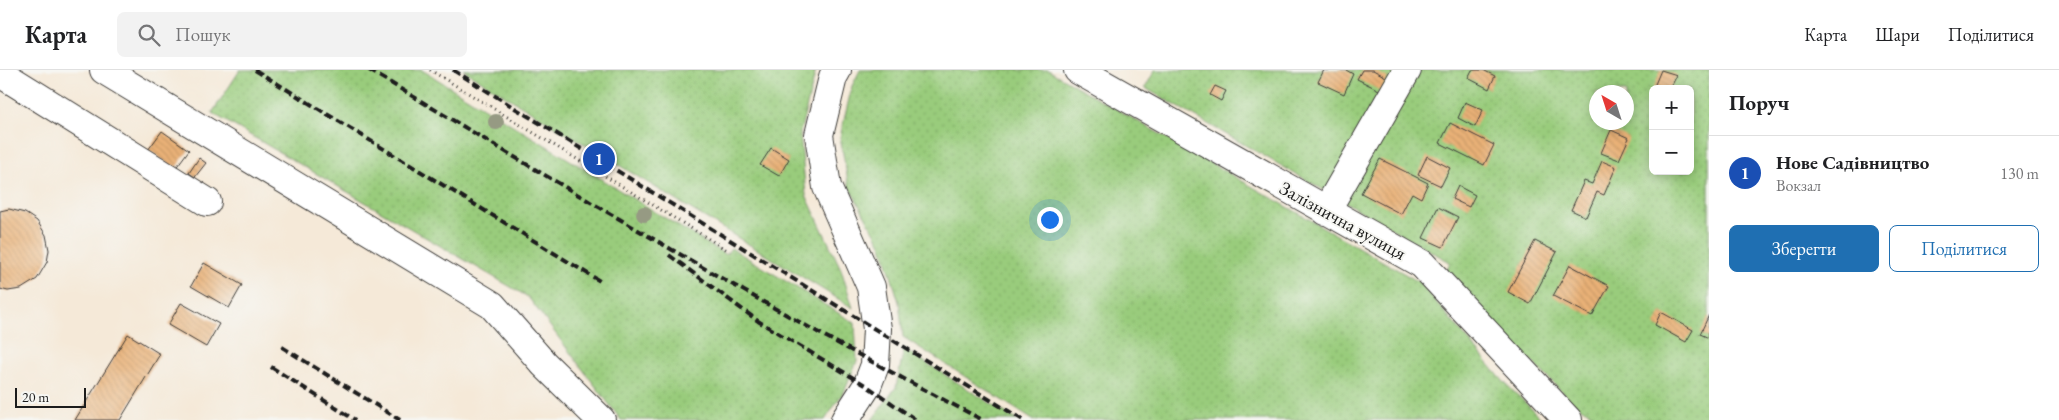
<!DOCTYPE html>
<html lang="uk">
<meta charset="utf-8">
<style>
body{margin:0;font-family:"EB Garamond",serif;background:#f2f2f2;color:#202124}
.controls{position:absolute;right:15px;top:15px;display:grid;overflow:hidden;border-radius:8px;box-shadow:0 2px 12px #0003}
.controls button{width:45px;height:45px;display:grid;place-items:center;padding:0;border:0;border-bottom:1px solid #e0e0e0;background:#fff;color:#202124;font:25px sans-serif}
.compass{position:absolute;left:1589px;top:15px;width:45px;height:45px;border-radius:50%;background:#fff;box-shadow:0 2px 12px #0003;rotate:321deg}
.scale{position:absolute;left:15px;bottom:12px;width:71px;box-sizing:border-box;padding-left:5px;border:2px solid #1c1c1c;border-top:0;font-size:14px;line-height:18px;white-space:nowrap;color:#1c1c1c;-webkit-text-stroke:4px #f6f6f2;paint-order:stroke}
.you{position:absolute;left:1049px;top:149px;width:18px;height:18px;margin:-12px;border:4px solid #fff;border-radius:50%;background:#1a73e8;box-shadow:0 0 0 8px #1a73e833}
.badge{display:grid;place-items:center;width:32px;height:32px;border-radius:50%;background:#1f6fb2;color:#fff;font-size:16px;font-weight:700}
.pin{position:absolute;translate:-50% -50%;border:2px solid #fff;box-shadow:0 1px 5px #0006}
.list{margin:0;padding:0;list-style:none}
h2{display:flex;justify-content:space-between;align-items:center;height:65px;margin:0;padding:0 20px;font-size:21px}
h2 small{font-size:16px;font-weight:400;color:#757577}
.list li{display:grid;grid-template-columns:32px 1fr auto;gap:15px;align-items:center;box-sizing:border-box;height:75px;padding:0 20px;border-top:1px solid #e0e0e0}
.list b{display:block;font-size:19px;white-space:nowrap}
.list p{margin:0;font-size:16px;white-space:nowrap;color:#757577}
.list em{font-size:16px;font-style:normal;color:#757577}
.actions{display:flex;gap:10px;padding:15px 20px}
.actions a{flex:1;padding:11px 0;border:1px solid #1f6fb2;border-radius:8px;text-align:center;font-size:18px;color:#1f6fb2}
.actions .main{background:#1f6fb2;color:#fff}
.icon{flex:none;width:28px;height:28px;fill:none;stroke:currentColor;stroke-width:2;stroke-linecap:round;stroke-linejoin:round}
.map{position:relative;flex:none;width:1709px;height:350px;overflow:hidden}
header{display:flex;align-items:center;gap:30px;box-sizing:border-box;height:70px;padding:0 25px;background:#fff;border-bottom:1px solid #e0e0e0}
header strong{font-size:24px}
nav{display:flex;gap:28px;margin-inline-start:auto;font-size:18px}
.search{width:350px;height:45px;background:#f2f2f2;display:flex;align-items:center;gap:12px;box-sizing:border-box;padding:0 18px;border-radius:8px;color:#757577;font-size:19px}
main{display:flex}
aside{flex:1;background:#fff}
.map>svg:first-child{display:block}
.green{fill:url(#green-dots);stroke:#5a744c;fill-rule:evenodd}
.building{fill:url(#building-back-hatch)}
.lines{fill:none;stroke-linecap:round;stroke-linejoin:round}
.minor-casing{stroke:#3d3b38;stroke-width:30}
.path{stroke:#3d3b38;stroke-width:3;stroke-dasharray:1 4;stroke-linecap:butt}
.minor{stroke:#fff;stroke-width:28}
.rail{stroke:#1c1c1c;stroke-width:4;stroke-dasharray:8 4;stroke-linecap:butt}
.tree{fill:#969a83}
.labels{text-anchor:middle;stroke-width:4;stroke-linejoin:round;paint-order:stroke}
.street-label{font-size:19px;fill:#1c1c1c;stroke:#f6f6f2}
</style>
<header>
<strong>Карта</strong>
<div class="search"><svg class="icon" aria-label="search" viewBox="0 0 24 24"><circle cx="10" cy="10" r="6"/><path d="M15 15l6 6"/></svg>Пошук</div>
<nav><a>Карта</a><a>Шари</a><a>Поділитися</a></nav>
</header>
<main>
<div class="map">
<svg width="1709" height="350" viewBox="0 0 1709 350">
<defs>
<pattern id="green-dots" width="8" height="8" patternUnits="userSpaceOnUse" patternTransform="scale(1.25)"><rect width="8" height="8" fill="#99cc7c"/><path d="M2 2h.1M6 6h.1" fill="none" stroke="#83af6b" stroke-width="1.8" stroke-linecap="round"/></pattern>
<pattern id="building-back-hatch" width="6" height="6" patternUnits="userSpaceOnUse" patternTransform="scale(1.25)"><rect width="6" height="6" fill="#e9b177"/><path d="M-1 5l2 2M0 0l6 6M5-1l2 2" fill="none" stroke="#c79866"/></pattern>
</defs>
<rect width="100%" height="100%" fill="#f6f6f2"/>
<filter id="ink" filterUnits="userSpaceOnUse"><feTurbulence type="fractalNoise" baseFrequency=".02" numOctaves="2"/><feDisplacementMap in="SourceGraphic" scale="10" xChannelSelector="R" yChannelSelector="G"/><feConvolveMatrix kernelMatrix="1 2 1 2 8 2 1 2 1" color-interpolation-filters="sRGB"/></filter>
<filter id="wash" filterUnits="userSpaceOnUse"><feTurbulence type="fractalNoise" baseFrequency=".0096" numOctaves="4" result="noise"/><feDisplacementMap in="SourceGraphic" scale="20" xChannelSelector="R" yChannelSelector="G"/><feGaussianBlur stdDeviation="1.12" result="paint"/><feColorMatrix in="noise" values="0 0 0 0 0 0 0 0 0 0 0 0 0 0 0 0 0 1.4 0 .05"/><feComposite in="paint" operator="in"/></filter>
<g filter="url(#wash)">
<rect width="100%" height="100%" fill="#f5e9d8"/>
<g class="green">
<path d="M240,0H422L726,185L731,178L855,253L857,291L845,320L825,350H621L528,227L212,43Z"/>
<path d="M463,0H816L800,63L806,125L841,199L853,238Z"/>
<path d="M860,0H1048L1419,212L1504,312L1543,350H1033L903,267L899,232L882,176L849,117L840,67L852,16Z"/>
<path d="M1155,0H1709V350H1603L1572,332L1445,204L1450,192L1145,18ZM1653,19H1690V101H1653ZM1596,22H1626V52H1596Z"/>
<path d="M904,279L1017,350H872L896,317Z"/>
</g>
<g id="blocks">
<g class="building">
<path d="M1324,0H1346L1353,4L1344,24L1318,12Z"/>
<path d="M1362,0H1373L1388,8L1381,21L1357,9Z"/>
<path d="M1472,0H1483L1495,6L1489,19L1468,8Z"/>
<path d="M1661,0L1677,5L1670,19H1653Z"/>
<path d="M1215,16L1226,21L1221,31L1210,25Z"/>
<path d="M1465,32L1483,40L1475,57L1458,48Z"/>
<path d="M1450,53L1494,75L1484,95L1440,73Z"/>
<path d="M1611,60L1629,68L1619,90L1601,83Z"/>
<path d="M162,61L189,80L175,99L148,80Z"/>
<path d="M771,78L789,89L779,106L760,95Z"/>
<path d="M1427,86L1450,98L1441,116L1418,105Z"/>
<path d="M199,88L206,93L195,107L189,103Z"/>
<path d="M1380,89L1428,113L1421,128L1412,123L1401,144L1361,123Z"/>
<path d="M1602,91L1616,97L1604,125L1597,122L1586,147L1571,140L1584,111L1592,114Z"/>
<path d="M1458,116L1475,125L1469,137L1452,129Z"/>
<path d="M1438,137L1458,147L1443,177L1423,168Z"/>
<path d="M9,139L25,143L37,151L46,165L49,180L47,192L37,209L21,219L8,221L0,219V141Z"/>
<path d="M1535,171L1557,182L1530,234L1508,222Z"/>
<path d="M204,193L242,215L229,238L191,216Z"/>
<path d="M1570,195L1609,216L1592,246L1553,226Z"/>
<path d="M181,233L219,254L206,277L168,255Z"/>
<path d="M1661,242L1693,260L1686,272L1655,255Z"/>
<path d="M1709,245V268L1700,264Z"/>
<path d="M128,264L160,284L120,350H75Z"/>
</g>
</g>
</g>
<g filter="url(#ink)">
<use href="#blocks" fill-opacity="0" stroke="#3d3b38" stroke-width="1"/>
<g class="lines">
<defs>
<g id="minor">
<path d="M104,0L492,235L544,294L601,350"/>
<path d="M837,0L833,7L819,65L827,117L871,217L877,259L875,295L867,316L845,350"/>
<path d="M1078,0L1422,194L1568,350"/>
<path d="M0,3L207,132"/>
<path d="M1326,141L1407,0"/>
</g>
</defs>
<use href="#minor" class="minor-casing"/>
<path class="path" d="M430,0L727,180"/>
<use href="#minor" class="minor"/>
<g class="rail">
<path d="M255,0L603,213"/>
<path d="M369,0C571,121 773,243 983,350"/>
<path d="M453,0L1023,350"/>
<path d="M669,185L758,251L867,316L916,350"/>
<path d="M282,277L400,350"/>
<path d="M271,297L355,350"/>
</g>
</g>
<g class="tree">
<circle cx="496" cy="52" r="8"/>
<circle cx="644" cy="144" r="8"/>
</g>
</g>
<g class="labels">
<g class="street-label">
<text transform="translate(1343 150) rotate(29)" y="7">Залізнична вулиця</text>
</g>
</g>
</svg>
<div class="controls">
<button>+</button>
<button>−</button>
</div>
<svg class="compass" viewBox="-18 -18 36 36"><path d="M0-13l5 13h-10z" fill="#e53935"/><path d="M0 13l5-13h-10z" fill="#757577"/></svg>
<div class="scale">20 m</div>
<div class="you"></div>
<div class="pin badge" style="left:599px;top:89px;background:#1a4fb4">1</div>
</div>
<aside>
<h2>Поруч<small></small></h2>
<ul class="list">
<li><span class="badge" style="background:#1a4fb4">1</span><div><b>Нове Садівництво</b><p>Вокзал</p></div><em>130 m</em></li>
</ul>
<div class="actions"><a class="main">Зберегти</a><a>Поділитися</a></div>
</aside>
</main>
